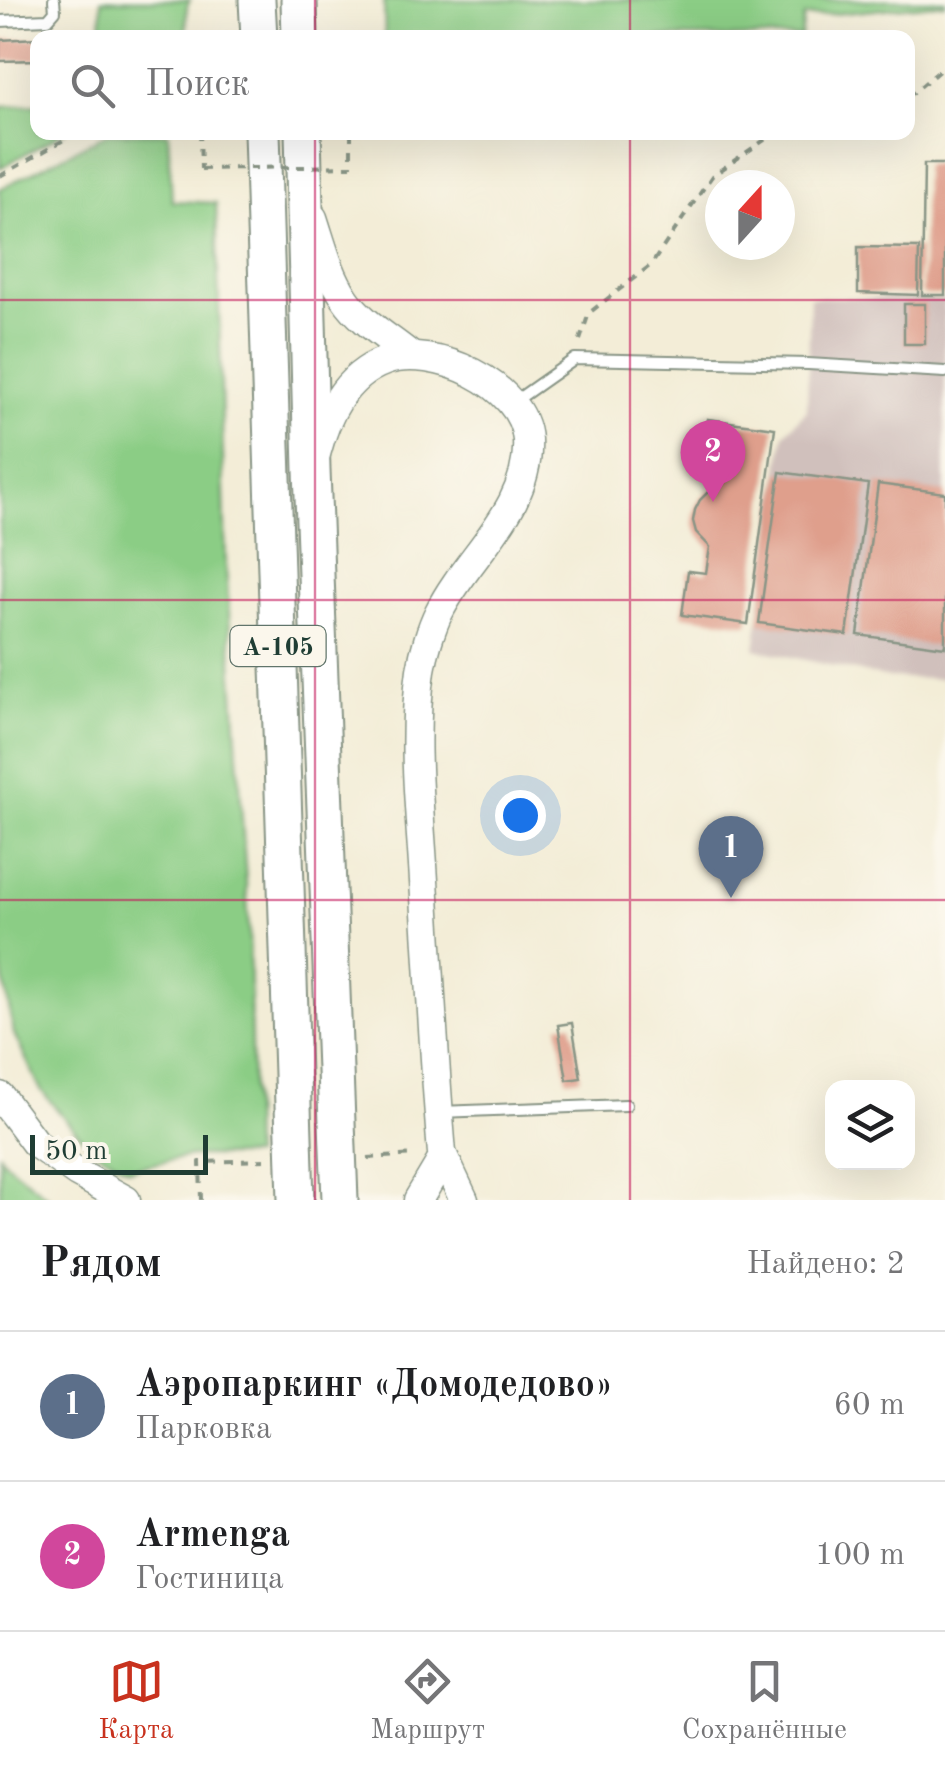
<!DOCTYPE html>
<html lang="ru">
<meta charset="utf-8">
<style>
body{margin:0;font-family:"Old Standard TT",serif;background:#f6f6f6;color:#202124}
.controls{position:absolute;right:30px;bottom:30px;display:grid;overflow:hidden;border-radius:20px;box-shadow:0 10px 40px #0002}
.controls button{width:90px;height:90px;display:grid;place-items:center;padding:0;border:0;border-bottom:2px solid #e0e0e0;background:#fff;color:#202124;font:50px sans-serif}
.compass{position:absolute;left:705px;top:170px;width:90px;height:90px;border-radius:50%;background:#fff;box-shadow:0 10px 40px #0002;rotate:21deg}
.scale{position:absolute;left:30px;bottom:25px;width:178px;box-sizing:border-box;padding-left:10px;border:5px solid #1f3d34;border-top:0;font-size:28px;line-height:35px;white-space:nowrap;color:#1f3d34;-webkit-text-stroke:8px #fbf7ec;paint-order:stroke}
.you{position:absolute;left:520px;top:815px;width:35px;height:35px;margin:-25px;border:8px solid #fff;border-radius:50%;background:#1a73e8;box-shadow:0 0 0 15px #1a73e833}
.badge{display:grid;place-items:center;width:65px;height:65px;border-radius:50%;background:#c8321e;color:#fff;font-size:32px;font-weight:700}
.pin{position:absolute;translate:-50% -82px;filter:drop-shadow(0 2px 5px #0008)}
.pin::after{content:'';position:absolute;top:52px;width:35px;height:30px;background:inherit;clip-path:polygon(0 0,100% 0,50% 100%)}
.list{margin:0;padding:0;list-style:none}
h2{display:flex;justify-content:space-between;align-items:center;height:130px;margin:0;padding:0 40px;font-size:42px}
h2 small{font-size:32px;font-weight:400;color:#757577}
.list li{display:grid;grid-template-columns:65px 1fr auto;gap:30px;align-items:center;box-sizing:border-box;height:150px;padding:0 40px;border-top:2px solid #e0e0e0}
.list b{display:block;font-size:38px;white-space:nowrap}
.list p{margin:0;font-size:32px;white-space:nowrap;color:#757577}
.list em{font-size:32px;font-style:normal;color:#757577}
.icon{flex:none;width:55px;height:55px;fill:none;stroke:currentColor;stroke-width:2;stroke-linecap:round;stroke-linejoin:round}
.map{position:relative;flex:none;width:945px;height:1200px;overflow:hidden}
.search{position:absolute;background:#fff;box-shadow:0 10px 40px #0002;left:30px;right:30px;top:30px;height:110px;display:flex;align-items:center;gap:25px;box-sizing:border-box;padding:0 35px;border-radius:20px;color:#757577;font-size:38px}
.sheet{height:430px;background:#fff}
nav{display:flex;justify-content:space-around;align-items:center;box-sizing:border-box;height:140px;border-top:2px solid #e0e0e0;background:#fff;font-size:28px;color:#757577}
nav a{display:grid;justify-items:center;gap:5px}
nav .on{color:#c8321e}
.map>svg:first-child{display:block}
.industrial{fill:#d0c0bc}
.green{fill:#8bcd85;stroke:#55855c;stroke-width:2.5}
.building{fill:#df9f8c}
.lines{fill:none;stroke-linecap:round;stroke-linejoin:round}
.lane-casing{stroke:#899586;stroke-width:14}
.secondary-casing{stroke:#899586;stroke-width:31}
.highway-casing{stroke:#899586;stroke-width:39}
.path{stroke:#899586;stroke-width:4;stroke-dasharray:8 8;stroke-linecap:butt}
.lane{stroke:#fff;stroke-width:10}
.secondary{stroke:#fff;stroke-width:28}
.highway{stroke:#fff;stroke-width:35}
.path-bridge{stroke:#899586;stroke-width:4;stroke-dasharray:8 8;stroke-linecap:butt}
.grid{fill:none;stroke:#c2185b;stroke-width:2.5;stroke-opacity:0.55}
.labels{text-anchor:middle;stroke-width:10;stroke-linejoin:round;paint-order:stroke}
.shield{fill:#fbf7ec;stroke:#61756b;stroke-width:2.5}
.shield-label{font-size:25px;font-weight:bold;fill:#1f3d34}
</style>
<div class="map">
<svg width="945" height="1200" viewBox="0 0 945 1200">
<rect width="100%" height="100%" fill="#fbf7ec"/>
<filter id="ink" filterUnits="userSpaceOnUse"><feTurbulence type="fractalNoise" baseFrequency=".01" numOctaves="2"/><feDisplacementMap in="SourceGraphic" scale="20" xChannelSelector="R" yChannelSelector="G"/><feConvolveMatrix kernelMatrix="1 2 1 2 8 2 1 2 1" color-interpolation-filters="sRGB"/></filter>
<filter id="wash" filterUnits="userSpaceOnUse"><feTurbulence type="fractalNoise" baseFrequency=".0048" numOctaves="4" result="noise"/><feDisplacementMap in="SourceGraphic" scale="40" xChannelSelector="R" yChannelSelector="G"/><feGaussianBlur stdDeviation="2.25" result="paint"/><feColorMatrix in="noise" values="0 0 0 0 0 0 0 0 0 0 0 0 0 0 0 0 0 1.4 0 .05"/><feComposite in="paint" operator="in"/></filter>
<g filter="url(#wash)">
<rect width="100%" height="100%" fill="#f3edd7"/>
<path class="industrial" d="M810,297L945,299V679L889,678L755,649L784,434L807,410Z"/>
<g class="green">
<path d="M101,0H190L187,6L186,37H102Z"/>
<path d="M384,0H945V3L804,17L801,37L385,38Z"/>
<path d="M37,105L38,132L63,133L0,168V107Z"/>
<path d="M108,133H168L172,201L216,203L226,566L249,929L253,1156H191L129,1169L96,1151L71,1126L41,1090L14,1034L0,959V189Z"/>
<path d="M0,1155L4,1161L51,1200H0Z"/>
</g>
<g id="blocks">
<g class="building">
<path d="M38,38V60L0,61V40Z"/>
<path d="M924,164H945V295H922Z"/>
<path d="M858,247L919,248L918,295L858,293Z"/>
<rect x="904" y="304" width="21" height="40"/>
<path d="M708,419L775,428L748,624L682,615L688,571L706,573L710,547L696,532L693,521L695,510L700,500L708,492L718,488L721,465L703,462Z"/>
<path d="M780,472L868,484L847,635L759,623Z"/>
<path d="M878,484L945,493V647L858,635Z"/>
<path d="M572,1023L581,1078L567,1080L558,1025Z"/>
</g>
</g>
</g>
<g filter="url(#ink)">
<use href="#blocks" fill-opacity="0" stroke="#899586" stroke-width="2.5"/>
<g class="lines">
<defs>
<g id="lane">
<path d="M0,21L48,19L55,11L54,0"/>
<path d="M511,404L575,359L808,364L945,372"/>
<path d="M439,1112L626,1105"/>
</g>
<g id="secondary">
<path d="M313,218C322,245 329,274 345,298C360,321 389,338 410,355"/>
<path d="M316,454C326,416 344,376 385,361C433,344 523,383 527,440C531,509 467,555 439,612C431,628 424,652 421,670C411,740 420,811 424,881C430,972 434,1062 442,1153L464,1200"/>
<path d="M0,1096L35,1143L77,1173L126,1200"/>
<path d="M418,1200L443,1158"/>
</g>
<g id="highway">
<path d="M257,0L259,38"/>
<path d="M299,0L300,38"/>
<path d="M262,132L296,1200"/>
<path d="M303,132L312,470L340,1200"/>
</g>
</defs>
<use href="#lane" class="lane-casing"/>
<use href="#secondary" class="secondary-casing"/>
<use href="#highway" class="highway-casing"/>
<g class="path">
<path d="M908,97L945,66"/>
<path d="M200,132L201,169"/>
<path d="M351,132V166"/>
<path d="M0,176L78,132"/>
<path d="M580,340L589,313L651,265L712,176L776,132"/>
<path d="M368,1158L414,1155"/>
<path d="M201,1200L200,1162L265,1160"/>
</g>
<use href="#lane" class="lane"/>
<use href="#secondary" class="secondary"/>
<use href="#highway" class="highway"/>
<path class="path-bridge" d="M201,169L351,166"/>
</g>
</g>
<path class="grid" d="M315,0V38M630,0V38M315,132V1200M630,132V1200M0,300H945M0,600H945M0,900H945"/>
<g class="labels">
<rect class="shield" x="230.5" y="626" width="95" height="40" rx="8"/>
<g class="shield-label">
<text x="278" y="655">А-105</text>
</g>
</g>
</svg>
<div class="controls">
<button><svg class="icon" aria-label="layers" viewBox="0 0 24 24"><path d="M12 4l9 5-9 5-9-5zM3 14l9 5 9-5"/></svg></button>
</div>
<svg class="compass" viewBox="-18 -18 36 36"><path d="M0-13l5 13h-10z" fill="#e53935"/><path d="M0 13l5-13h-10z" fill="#757577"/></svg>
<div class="scale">50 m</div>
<div class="you"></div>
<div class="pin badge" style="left:731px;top:898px;background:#5c6f8a">1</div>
<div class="pin badge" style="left:713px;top:502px;background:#d1479c">2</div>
<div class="search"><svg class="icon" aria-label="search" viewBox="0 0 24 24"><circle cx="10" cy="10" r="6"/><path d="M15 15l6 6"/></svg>Поиск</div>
</div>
<section class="sheet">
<h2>Рядом<small>Найдено: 2</small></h2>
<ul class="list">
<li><span class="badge" style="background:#5c6f8a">1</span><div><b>Аэропаркинг «Домодедово»</b><p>Парковка</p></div><em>60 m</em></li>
<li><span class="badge" style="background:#d1479c">2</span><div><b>Armenga</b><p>Гостиница</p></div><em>100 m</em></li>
</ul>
</section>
<nav>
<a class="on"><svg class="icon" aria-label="map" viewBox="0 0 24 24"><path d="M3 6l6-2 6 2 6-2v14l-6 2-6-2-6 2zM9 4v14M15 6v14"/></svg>Карта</a>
<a><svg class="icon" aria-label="directions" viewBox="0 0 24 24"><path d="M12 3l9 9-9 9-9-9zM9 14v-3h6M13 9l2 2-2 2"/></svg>Маршрут</a>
<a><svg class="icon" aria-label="saved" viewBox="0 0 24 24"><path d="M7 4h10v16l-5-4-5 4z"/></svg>Сохранённые</a>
</nav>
